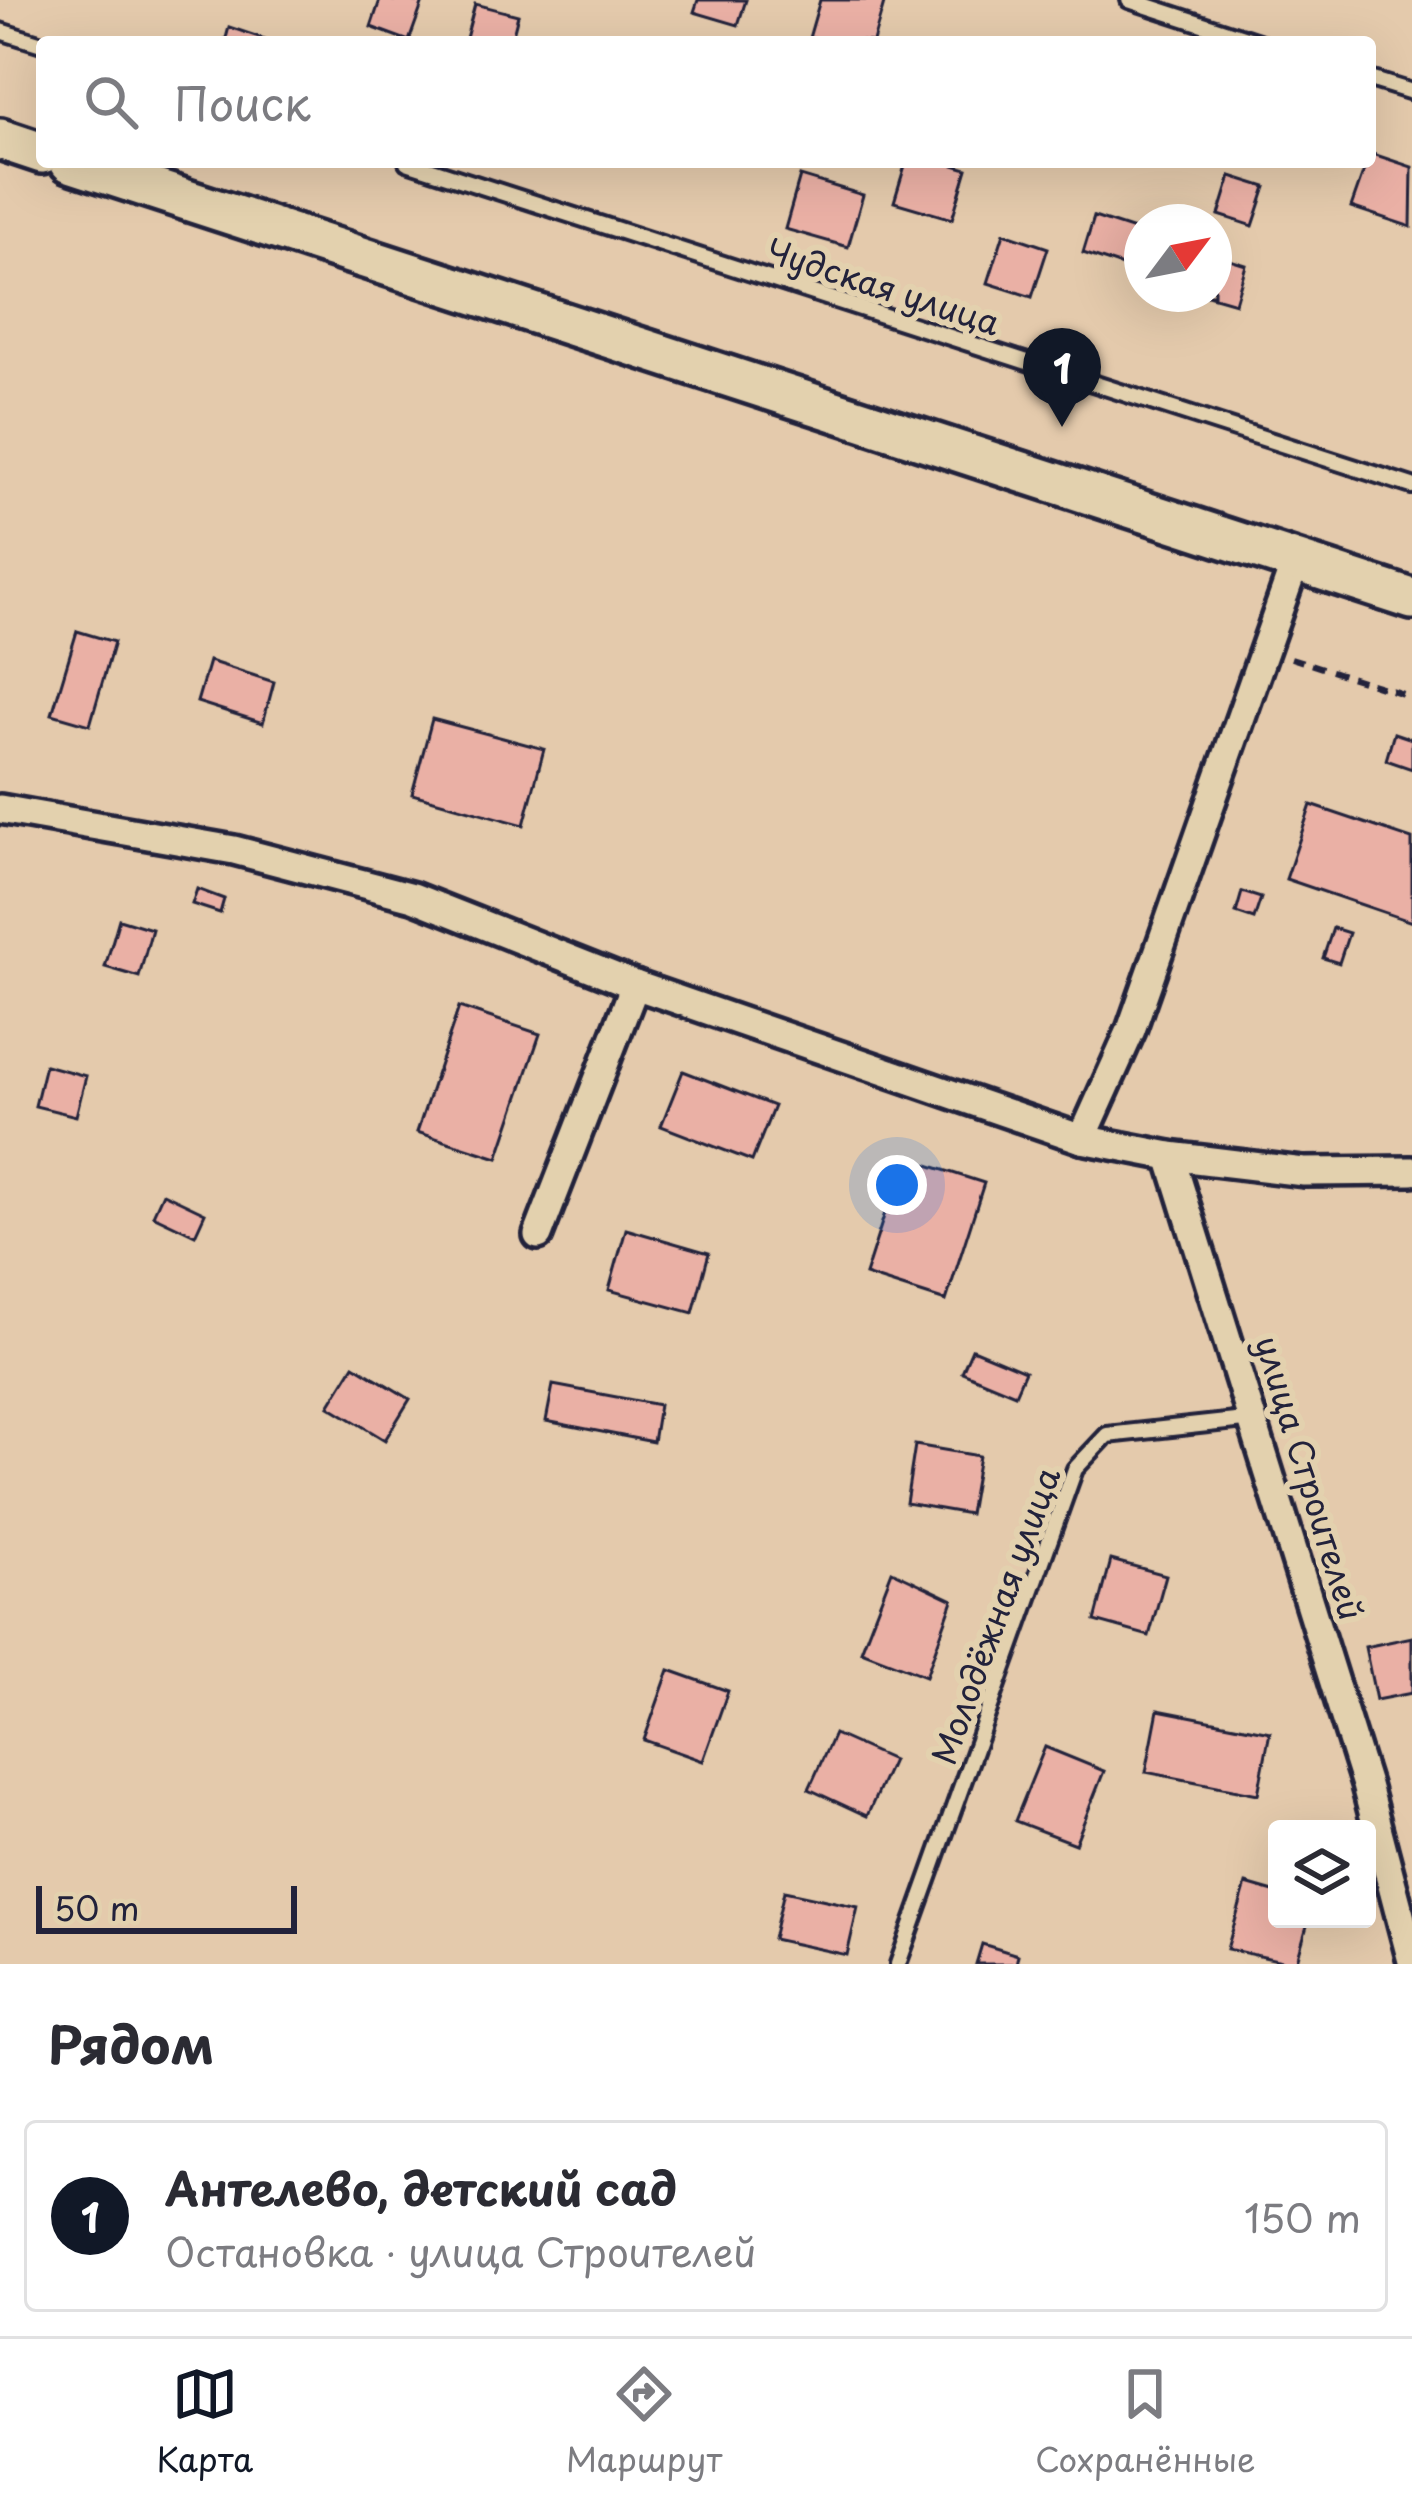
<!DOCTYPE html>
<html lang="ru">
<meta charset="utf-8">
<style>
body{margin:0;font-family:"Playpen Sans",sans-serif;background:#f2f2f3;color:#2b2b33}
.controls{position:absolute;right:36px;bottom:36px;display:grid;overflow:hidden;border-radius:12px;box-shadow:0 12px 48px #0002}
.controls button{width:108px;height:108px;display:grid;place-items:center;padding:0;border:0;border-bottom:3px solid #e1e1e2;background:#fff;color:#2b2b33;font:60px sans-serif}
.compass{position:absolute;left:1124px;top:204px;width:108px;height:108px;border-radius:50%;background:#fff;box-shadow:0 12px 48px #0002;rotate:58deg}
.scale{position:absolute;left:36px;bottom:30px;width:261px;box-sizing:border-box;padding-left:12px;border:6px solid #22223b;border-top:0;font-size:33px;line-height:42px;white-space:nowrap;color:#22223b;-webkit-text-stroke:9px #e3d1ae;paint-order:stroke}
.you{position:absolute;left:897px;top:1185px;width:42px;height:42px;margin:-30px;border:9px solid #fff;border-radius:50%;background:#1a73e8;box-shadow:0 0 0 18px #1a73e833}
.badge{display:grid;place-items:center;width:78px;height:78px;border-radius:50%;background:#111827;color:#fff;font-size:39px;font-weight:700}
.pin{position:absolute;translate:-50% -99px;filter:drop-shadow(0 3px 6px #0008)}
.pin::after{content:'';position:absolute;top:63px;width:42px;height:36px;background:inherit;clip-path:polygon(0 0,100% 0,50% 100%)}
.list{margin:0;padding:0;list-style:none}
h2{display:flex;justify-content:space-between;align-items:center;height:156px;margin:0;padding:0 48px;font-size:51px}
h2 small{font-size:39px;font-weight:400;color:#7c7c81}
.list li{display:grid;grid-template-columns:78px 1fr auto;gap:36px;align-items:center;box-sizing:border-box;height:192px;margin:0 24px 24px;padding:0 24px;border:3px solid #e1e1e2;border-radius:12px}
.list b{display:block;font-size:45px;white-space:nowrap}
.list p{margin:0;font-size:39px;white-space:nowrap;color:#7c7c81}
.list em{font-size:39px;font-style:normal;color:#7c7c81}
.icon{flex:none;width:66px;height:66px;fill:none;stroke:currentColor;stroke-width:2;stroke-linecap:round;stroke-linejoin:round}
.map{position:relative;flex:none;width:1412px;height:1964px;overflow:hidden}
.search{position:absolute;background:#fff;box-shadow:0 12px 48px #0002;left:36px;right:36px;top:36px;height:132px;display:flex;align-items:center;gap:30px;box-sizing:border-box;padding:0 42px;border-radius:12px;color:#7c7c81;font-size:45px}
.sheet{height:372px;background:#fff}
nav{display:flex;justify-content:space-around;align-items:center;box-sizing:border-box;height:168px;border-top:3px solid #e1e1e2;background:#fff;font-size:33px;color:#7c7c81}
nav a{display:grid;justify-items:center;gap:6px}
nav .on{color:#111827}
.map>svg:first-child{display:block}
.building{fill:#eab0a5;stroke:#22223b;stroke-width:3}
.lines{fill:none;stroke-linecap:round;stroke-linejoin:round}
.service-casing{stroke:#22223b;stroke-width:22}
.minor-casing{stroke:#22223b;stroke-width:36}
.secondary-casing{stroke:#22223b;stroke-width:48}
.path{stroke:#22223b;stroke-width:6;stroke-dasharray:12 9;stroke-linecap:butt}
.service{stroke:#e3d1ae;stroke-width:14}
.minor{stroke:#e3d1ae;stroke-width:27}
.secondary{stroke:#e3d1ae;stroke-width:39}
.labels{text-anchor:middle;stroke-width:12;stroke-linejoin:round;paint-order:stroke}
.street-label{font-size:33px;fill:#22223b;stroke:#e3d1ae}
</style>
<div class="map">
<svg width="1412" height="1964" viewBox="0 0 1412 1964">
<rect width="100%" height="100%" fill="#e4caac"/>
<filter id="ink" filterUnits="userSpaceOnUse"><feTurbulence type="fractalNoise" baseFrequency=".00833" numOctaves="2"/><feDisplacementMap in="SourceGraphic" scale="24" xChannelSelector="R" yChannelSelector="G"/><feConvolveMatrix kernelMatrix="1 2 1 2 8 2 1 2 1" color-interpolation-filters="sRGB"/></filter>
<g filter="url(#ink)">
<g class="building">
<path d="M380,0L423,2L409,41L371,27Z"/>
<path d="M698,0H746L738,25L694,12Z"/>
<path d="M820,0H885L873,42L809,38Z"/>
<path d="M475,4L518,15L511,42H465Z"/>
<path d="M229,27L265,39L263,42H225Z"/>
<path d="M1370,153L1412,167L1411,227L1351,207Z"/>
<path d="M906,162H944L967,169L952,219L894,202Z"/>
<path d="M800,176L863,195L848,247L785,229Z"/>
<path d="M1231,176L1266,187L1253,226L1219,215Z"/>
<path d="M1094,217L1137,231L1125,267L1083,253Z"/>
<path d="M1004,233L1048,248L1032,297L988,283Z"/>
<path d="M1214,255L1246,265L1235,303L1204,294H1214Z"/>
<path d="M77,631L114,642L90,725L52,714Z"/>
<path d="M209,661L274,682L263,723L197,702Z"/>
<path d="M432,719L544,749L524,825L412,794Z"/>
<path d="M1394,733L1412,739V769L1386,760Z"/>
<path d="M1311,805L1412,839V922L1286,879Z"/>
<path d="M197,889L224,899L220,913L192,904Z"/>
<path d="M1242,892L1261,898L1254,919L1236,913Z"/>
<path d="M119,919L152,929L139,977L105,967Z"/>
<path d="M1333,928L1349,933L1339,963L1323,958Z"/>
<path d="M459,1007L540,1034L498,1158L417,1132Z"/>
<path d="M45,1065L86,1076L76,1116L35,1106Z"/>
<path d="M683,1071L774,1106L752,1161L661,1126Z"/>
<path d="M903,1157L984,1183L946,1301L865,1275Z"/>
<path d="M163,1193L205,1213L195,1235L153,1215Z"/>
<path d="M626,1229L709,1253L693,1313L609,1290Z"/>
<path d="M972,1349L1025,1371L1015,1394L962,1372Z"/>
<path d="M354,1365L410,1399L385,1440L329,1406Z"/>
<path d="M553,1385L659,1405L653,1442L546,1421Z"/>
<path d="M915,1445L979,1456L969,1514L906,1503Z"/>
<path d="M1111,1560L1166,1575L1149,1636L1095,1621Z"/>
<path d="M892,1571L953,1600L926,1676L861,1651Z"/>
<path d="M1412,1637V1693L1376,1700L1365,1647Z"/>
<path d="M669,1670L728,1691L703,1761L644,1740Z"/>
<path d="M1158,1710L1270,1732L1258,1794L1146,1772Z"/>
<path d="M834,1734L892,1760L867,1816L809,1789Z"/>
<path d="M1045,1747L1104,1771L1075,1844L1015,1821Z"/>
<path d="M1246,1884L1277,1893V1919H1309L1296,1964L1227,1949Z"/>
<path d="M784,1891L858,1907L847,1955L773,1939Z"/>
<path d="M982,1944L1018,1955L1016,1964H976Z"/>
</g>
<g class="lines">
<defs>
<g id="service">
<path d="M1129,0L1258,42"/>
<path d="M0,31L42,44"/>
<path d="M1370,79L1412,92"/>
<path d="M407,162L1412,486"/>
<path d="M898,1964L1075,1469L1107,1435L1254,1419"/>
</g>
<g id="minor">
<path d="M0,809L234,850L413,897L635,985L1082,1139L1170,1156L1304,1172L1412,1171"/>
<path d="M1082,1139L1131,1030L1295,563"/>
<path d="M1170,1156L1366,1785L1412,1961"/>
<path d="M538,1235L635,985"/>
</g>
<g id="secondary">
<path d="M0,139L42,153"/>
<path d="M70,162L1412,599"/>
</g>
</defs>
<use href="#service" class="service-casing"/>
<use href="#minor" class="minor-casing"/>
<use href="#secondary" class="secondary-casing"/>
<path class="path" d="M1291,658L1412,697"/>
<use href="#service" class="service"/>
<use href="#minor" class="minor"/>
<use href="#secondary" class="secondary"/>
</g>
</g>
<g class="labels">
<g class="street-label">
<text transform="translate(883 287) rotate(18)" y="12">Чудская улица</text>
<text transform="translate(1309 1478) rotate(73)" y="12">улица Строителей</text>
<text transform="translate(996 1616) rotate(-70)" y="12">Молодёжная улица</text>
</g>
</g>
</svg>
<div class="controls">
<button><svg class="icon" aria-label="layers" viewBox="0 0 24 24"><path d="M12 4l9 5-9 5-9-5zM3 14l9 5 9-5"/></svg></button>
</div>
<svg class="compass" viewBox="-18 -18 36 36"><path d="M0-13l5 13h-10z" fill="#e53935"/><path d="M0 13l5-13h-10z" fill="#7c7c81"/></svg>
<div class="scale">50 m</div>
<div class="you"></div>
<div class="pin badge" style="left:1062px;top:427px">1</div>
<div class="search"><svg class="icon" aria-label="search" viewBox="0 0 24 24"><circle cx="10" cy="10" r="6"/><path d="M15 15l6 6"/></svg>Поиск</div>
</div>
<section class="sheet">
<h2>Рядом<small></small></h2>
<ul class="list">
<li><span class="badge">1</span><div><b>Антелево, детский сад</b><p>Остановка · улица Строителей</p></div><em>150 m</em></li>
</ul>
</section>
<nav>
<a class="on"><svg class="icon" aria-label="map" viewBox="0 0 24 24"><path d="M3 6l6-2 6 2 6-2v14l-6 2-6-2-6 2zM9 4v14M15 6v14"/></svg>Карта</a>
<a><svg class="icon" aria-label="directions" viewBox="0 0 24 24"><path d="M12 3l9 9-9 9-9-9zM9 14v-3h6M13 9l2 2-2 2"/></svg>Маршрут</a>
<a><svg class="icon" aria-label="saved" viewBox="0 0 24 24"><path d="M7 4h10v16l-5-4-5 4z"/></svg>Сохранённые</a>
</nav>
